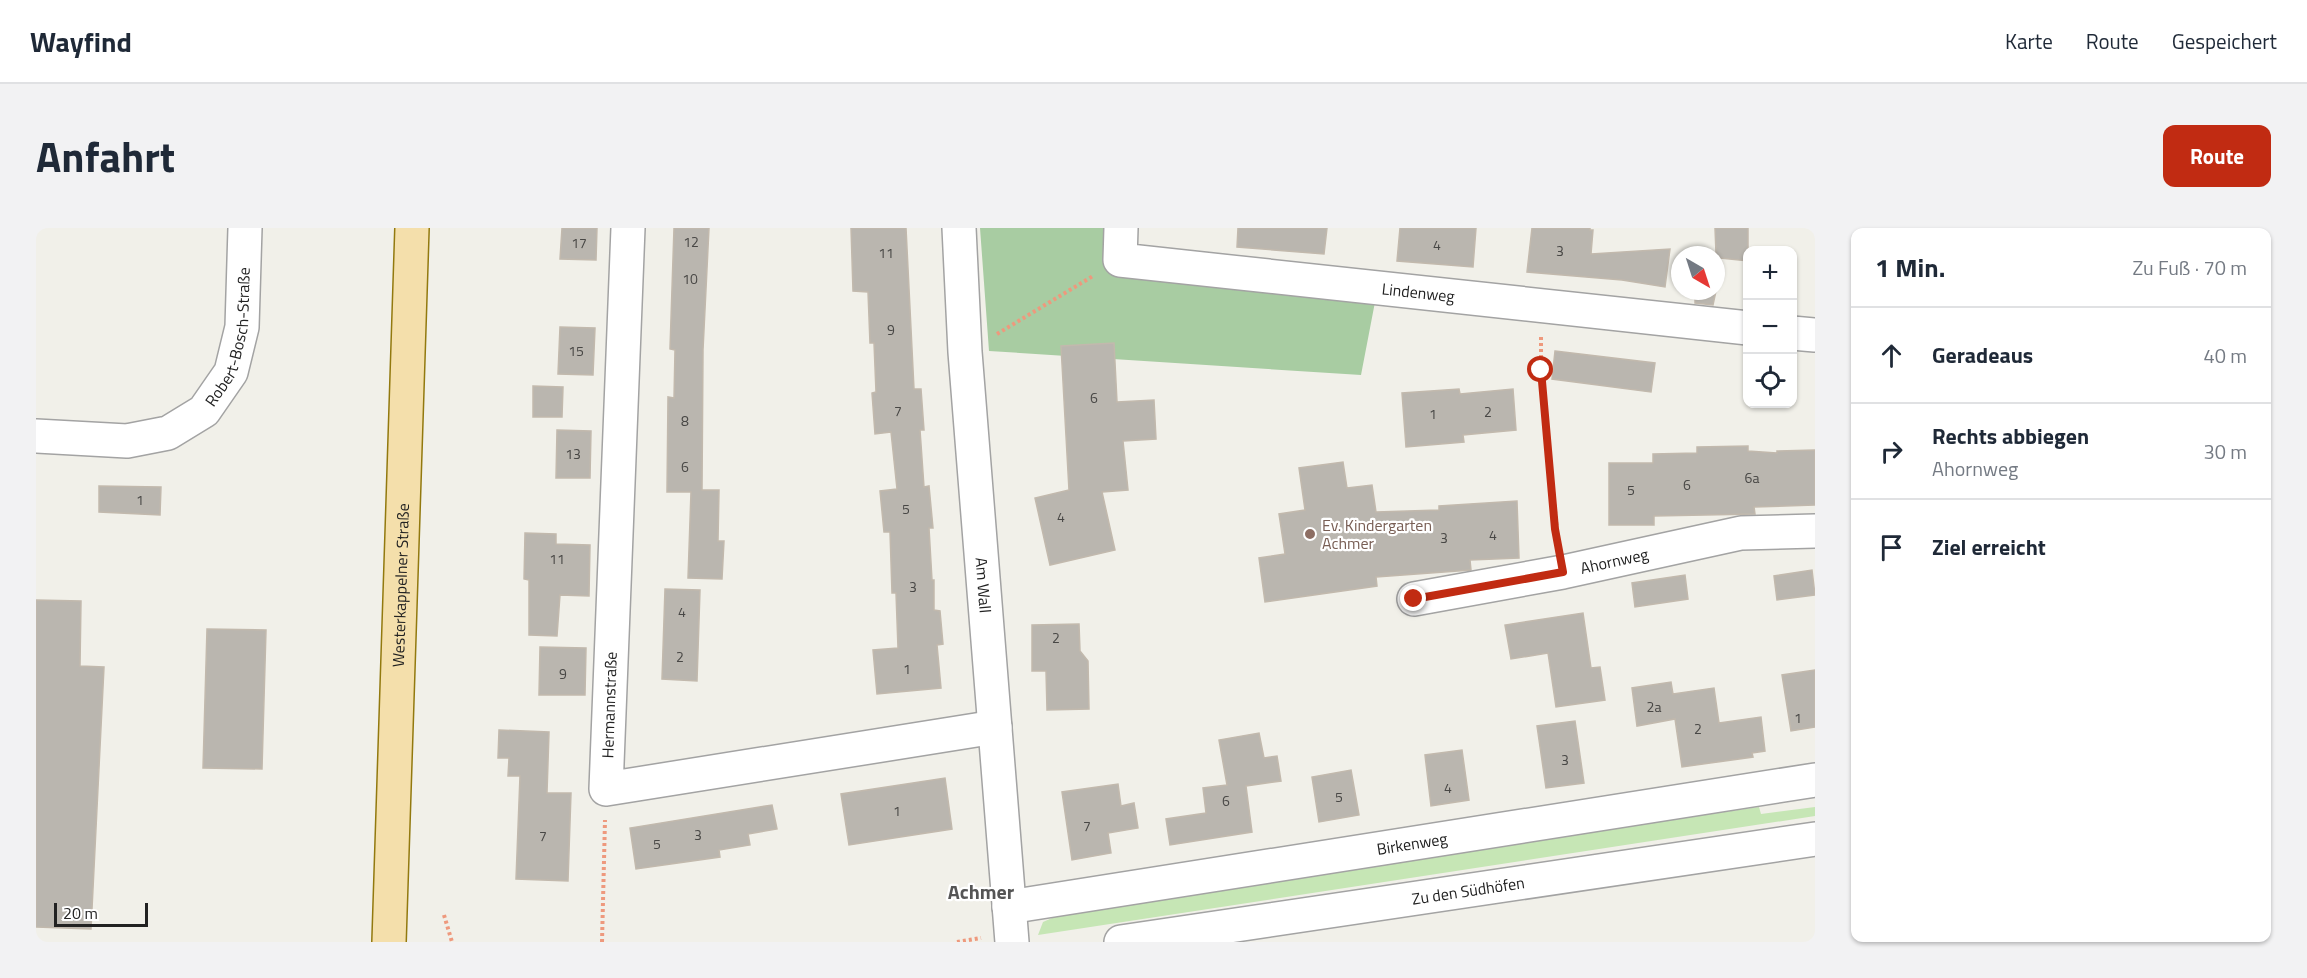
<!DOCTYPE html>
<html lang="de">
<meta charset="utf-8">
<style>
body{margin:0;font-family:"Titillium Web",sans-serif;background:#f2f2f3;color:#1f2937}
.controls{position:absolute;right:18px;top:18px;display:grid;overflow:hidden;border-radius:12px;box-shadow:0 2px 4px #0004}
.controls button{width:54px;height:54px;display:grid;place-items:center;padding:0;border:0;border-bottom:2px solid #e0e1e3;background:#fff;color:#1f2937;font:30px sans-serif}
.compass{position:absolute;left:1635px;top:18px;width:54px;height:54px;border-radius:50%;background:#fff;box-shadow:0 2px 4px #0004;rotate:141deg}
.scale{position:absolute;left:18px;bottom:15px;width:94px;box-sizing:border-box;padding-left:6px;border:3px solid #222;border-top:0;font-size:16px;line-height:21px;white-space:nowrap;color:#222;-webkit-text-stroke:4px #fff;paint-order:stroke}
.stop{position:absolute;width:18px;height:18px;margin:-14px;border:4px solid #c12b12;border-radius:50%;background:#fff}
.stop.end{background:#c12b12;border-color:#fff;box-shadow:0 2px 6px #0008}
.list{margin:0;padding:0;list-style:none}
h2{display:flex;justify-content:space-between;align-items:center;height:78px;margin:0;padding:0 24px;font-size:26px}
h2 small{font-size:20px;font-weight:400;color:#747a83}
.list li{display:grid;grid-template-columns:39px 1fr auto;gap:18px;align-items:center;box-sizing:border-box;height:96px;padding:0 24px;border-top:2px solid #e0e1e3}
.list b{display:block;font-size:22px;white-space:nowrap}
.list p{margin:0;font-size:20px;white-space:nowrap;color:#747a83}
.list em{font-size:20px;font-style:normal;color:#747a83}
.icon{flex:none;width:33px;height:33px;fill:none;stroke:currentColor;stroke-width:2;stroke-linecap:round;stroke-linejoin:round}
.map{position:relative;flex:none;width:1779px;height:714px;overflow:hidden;border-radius:12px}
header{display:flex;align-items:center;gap:36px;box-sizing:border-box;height:84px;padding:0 30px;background:#fff;border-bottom:2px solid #e0e1e3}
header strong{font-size:28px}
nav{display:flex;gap:33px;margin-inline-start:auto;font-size:21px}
.intro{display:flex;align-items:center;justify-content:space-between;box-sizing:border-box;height:144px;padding:0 36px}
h1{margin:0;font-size:42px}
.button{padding:15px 27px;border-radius:12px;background:#c12b12;color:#fff;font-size:21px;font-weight:700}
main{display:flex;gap:36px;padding:0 36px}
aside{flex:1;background:#fff;border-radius:12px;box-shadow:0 2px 4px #0004}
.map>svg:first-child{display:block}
.grass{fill:#c6e6b5}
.forest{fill:#a8cca2}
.building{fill:#bab6af;stroke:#c2b9ad;stroke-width:1.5}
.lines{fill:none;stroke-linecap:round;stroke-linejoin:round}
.minor-casing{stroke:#a3a3a3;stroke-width:36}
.major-casing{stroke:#92790e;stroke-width:36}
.path{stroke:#ee997d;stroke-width:4;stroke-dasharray:3 3;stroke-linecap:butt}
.minor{stroke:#fff;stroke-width:33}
.major{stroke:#f4dfab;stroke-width:33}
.route{stroke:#c12b12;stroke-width:8}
.education-dot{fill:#8d6e63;stroke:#fff;stroke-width:2}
.labels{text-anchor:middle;stroke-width:4.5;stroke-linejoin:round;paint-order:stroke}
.number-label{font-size:14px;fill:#484745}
.street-label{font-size:16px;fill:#222;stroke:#fff}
.education-label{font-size:16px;fill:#785e54;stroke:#fff;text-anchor:start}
.quarter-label{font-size:20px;font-weight:bold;fill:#555;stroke:#fff}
</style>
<header>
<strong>Wayfind</strong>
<nav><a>Karte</a><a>Route</a><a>Gespeichert</a></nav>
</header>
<div class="intro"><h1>Anfahrt</h1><a class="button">Route</a></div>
<main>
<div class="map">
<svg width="1779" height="714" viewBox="0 0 1779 714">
<rect width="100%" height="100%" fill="#f1f0e9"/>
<path class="grass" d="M1723,579L1725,586L1779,579V588L1002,707L1007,694L1032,683L1062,674Z"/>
<path class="forest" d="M944,0H1078V40L1339,74L1325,147L953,123Z"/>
<g class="building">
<path d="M526,0H561L560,32L524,31Z"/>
<path d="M638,0H673L667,122L666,262H683L682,313H688L686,351L652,350L655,264H631L632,169L638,170L639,122L634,121Z"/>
<path d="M815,0H870L878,161H885L888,202H884L888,259L893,258L897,300H893L896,352H898V382L904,383L907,416L901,417L905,460L841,466L837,422L862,420L860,365H856L854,304H848L844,263L861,261L855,204L839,206L836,165L840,164L838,115H834L832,64L817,63Z"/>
<path d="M1202,0H1291L1288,26L1201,19Z"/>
<path d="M1364,0H1440L1437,39L1361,33Z"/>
<path d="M1496,0H1554V2H1557L1555,26L1634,21L1629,59L1586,52L1491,44Z"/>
<path d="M1679,0H1712V33L1684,30L1680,60V27H1658V21L1680,25Z"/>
<path d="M1659,63H1680L1677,77L1659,75Z"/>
<path d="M524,99L559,100L557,147L522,146Z"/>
<path d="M1078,115L1081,174L1118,172L1120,211L1087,213L1092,262L1066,264L1079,322L1014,337L999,270L1033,262L1025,118Z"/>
<path d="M1519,123L1619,135L1615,164L1516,151Z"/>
<path d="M497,158L527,159L526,189H497Z"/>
<path d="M1423,161L1424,166L1477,161L1480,202L1427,207L1428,214L1370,219L1366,165Z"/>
<path d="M521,202L555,203L554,250H520Z"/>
<path d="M1712,218V223L1741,225V223L1779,222V277L1718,279L1719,286L1618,288V297H1573V235H1617V226L1661,225V219Z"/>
<path d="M1307,234L1311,260L1336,257L1340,284L1403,282V278L1481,273L1483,330L1434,332L1435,342L1340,349L1341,358L1229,374L1223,330L1249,326L1243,286L1269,282L1263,240Z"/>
<path d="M63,258L125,259L124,287L63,284Z"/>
<path d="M489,305L520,306V316L554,317L553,368L524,367L521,408L493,407V352L488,351Z"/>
<path d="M1776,342L1779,367L1741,372L1738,348Z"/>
<path d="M1649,347L1652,371L1599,379L1596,355Z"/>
<path d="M629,361L664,362L661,453L626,451Z"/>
<path d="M0,372L45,373L44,438L68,439L55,701L0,699Z"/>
<path d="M1547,385L1555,440L1564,439L1569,472L1520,479L1512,425L1475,431L1469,397Z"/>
<path d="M1043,396L1044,423L1052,433L1053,481L1011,482L1010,443H996V397Z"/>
<path d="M171,401L230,402L226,541L167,540Z"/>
<path d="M504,419L550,420L549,467H503Z"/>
<path d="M1779,442V499L1755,503L1746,447Z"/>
<path d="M1635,454L1637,466L1678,460L1683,495L1725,489L1729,523L1716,525L1717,529L1646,539L1639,491L1601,498L1596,460Z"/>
<path d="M1539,493L1548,555L1510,560L1501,498Z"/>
<path d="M463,502L513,504L511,565H535L532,653L480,651L484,548H472L473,530H462Z"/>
<path d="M1223,505L1228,530L1241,528L1245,553L1210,558L1216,604L1134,617L1130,591L1170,585L1167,560L1191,557L1183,512Z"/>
<path d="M1426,522L1433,572L1395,578L1389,527Z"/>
<path d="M1315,542L1323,587L1283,594L1276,549Z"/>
<path d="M909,550L916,601L813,617L805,566Z"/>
<path d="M1082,556L1085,578L1098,575L1102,600L1072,605L1075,625L1036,632L1026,564Z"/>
<path d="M736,577L741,601L712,606L714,617L683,622L684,629L600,641L594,600Z"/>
</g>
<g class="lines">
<defs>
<g id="minor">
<path d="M592,0L570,561L959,499"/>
<path id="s1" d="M923,0L929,124L976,714"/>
<path id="s2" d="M1085,0L1084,32L1712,100"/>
<path d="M1756,105L1779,107"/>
<path id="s3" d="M0,208L91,213L132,205L168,183L195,144L206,99L209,0"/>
<path id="s4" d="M1378,371L1527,344L1705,305L1779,303"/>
<path id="s5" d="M973,679L1779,552"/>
<path id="s6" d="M1085,714L1779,611"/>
</g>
<g id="major">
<path id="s7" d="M353,714L376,0"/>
</g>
</defs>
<use href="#minor" class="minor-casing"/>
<use href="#major" class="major-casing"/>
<g class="path">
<path d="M961,106L1057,48"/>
<path d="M1505,109V142L1522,313"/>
<path d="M408,687L416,714"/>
<path d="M566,714L569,592"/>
<path d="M921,714L945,710"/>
</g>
<use href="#minor" class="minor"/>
<use href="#major" class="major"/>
</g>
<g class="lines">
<path class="route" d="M1378,371L1527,344L1519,301L1505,142"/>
</g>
<circle class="education-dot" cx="1274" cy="306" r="6"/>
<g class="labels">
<g class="number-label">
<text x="655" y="19">12</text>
<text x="543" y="20">17</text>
<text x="1401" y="22">4</text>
<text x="1524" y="28">3</text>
<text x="850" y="30">11</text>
<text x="654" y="56">10</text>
<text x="855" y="107">9</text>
<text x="540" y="128">15</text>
<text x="1058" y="175">6</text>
<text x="862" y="188">7</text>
<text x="1452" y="189">2</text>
<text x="1397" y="191">1</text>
<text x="649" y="198">8</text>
<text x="537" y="231">13</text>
<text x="649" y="244">6</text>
<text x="1716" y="255">6a</text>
<text x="1651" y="262">6</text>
<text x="1595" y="267">5</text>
<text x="104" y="277">1</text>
<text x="870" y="286">5</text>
<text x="1025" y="294">4</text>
<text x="1457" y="312">4</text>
<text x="1408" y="315">3</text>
<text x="521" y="336">11</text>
<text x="877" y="364">3</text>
<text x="646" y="389">4</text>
<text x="1020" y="415">2</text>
<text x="644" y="434">2</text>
<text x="871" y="446">1</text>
<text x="527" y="451">9</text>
<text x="1618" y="484">2a</text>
<text x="1762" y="495">1</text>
<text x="1662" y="506">2</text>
<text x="1529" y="537">3</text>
<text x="1412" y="565">4</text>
<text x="1303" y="574">5</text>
<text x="1190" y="578">6</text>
<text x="861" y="588">1</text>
<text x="1051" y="603">7</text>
<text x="662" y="612">3</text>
<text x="507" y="613">7</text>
<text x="621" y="621">5</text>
</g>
<g class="street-label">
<text dy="6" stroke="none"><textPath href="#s2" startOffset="332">Lindenweg</textPath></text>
<text dy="6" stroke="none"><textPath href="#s3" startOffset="256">Robert-Bosch-Straße</textPath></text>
<text dy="6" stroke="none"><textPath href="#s4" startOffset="204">Ahornweg</textPath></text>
<text dy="6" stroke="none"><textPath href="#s7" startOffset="357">Westerkappelner Straße</textPath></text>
<text dy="6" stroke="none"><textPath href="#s1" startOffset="358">Am Wall</textPath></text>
<text transform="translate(573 477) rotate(-88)" y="6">Hermannstraße</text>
<text dy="6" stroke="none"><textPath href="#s5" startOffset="408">Birkenweg</textPath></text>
<text dy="6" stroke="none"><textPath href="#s6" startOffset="351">Zu den Südhöfen</textPath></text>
</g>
<g class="education-label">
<text x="1286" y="303">Ev. Kindergarten<tspan x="1286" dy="18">Achmer</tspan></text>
</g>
<g class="quarter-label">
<text x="945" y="671">Achmer</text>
</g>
</g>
</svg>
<div class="controls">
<button>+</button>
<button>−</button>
<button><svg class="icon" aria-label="locate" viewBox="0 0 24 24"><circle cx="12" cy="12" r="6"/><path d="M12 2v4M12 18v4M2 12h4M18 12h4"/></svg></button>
</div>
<svg class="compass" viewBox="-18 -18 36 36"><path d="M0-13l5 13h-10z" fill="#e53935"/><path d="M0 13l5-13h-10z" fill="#747a83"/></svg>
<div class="scale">20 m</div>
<div class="stop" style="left:1505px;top:142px"></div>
<div class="stop end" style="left:1378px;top:371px"></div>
</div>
<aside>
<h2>1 Min.<small>Zu Fuß · 70 m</small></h2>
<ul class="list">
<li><svg class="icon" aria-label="ahead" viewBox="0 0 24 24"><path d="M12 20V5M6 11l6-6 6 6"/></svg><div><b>Geradeaus</b></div><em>40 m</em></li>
<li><svg class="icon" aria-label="right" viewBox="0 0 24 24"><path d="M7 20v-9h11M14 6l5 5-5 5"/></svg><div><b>Rechts abbiegen</b><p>Ahornweg</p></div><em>30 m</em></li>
<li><svg class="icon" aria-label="arrive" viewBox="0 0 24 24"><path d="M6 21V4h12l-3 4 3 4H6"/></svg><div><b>Ziel erreicht</b></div></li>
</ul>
</aside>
</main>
